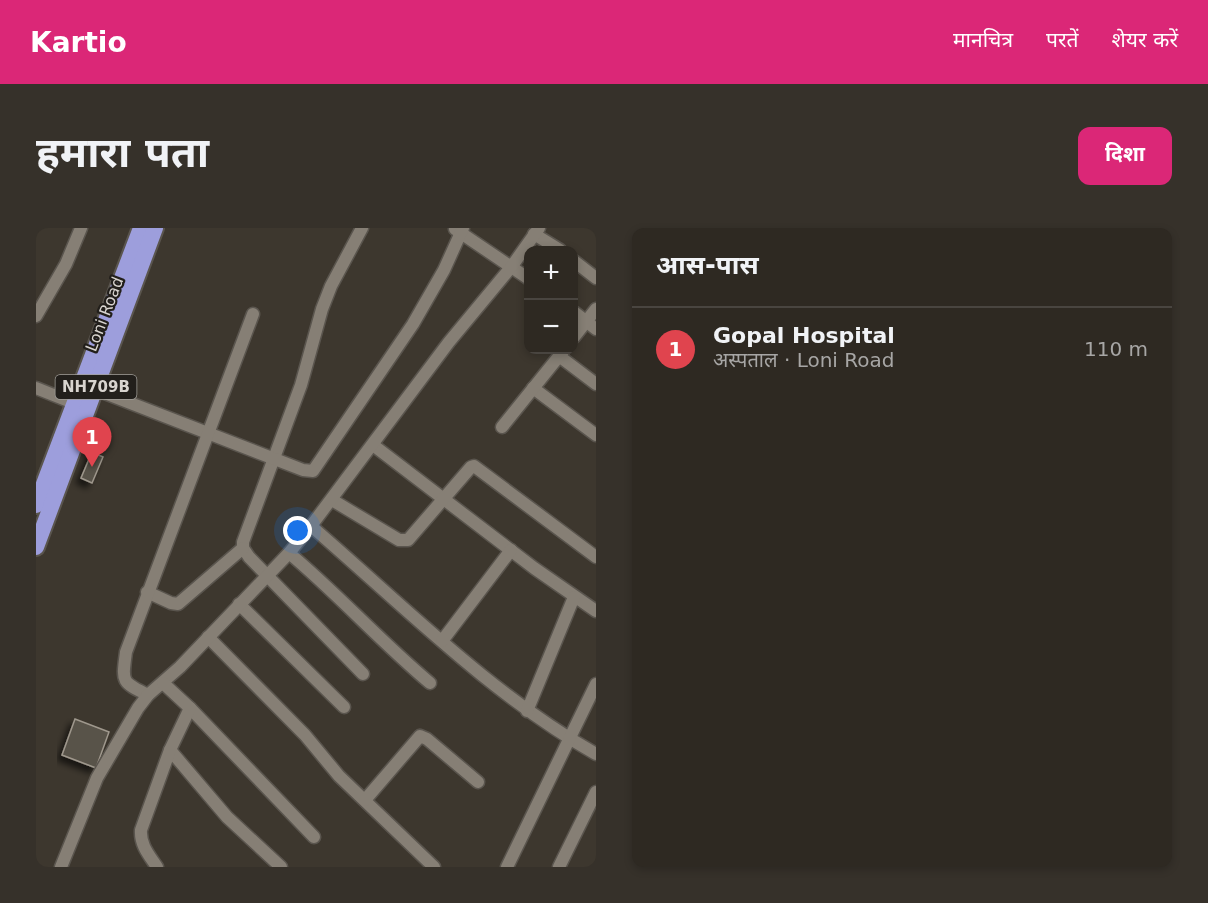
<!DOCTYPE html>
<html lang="hi">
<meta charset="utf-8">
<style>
body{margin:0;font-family:"DejaVu Sans","Noto Sans Devanagari",sans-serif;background:#36312a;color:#f1f3f6}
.controls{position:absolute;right:18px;top:18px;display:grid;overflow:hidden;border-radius:12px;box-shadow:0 3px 9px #0003}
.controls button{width:54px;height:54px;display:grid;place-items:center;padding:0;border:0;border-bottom:2px solid #494540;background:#2e2922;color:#f1f3f6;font:30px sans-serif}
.you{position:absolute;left:262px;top:303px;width:21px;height:21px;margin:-15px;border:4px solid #fff;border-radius:50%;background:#1a73e8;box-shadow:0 0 0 9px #1a73e833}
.badge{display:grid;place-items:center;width:39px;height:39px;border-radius:50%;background:#db2777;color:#fff;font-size:20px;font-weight:700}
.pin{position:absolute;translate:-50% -50px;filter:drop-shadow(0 2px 3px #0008)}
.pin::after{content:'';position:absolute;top:32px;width:21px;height:18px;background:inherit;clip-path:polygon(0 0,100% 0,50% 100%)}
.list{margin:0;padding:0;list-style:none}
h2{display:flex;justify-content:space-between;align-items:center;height:78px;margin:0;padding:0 24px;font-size:26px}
h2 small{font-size:20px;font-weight:400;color:#a7a6a5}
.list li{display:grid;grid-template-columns:39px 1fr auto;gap:18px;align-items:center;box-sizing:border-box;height:84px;padding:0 24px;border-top:2px solid #494540}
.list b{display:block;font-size:22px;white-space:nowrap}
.list p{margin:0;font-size:20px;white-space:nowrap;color:#a7a6a5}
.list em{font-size:20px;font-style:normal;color:#a7a6a5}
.map{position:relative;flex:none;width:560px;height:639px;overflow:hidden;border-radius:12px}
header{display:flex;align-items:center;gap:36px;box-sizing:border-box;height:84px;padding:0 30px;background:#db2777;color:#fff}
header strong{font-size:28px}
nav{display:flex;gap:33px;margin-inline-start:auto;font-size:21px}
.intro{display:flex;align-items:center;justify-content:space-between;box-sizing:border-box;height:144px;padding:0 36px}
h1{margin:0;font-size:42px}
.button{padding:15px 27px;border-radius:12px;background:#db2777;color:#fff;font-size:21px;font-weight:700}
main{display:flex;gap:36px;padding:0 36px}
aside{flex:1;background:#2e2922;border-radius:12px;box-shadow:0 3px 9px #0003}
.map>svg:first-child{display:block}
.building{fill:#585248;stroke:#9f988d;stroke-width:1.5;filter:url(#shadow)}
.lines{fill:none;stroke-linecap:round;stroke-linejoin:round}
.minor-casing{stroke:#5a554e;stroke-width:15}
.trunk-casing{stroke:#5a554e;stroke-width:20}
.minor{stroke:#867f75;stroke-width:12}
.trunk{stroke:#9d9edc;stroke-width:16}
.labels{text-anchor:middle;stroke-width:4.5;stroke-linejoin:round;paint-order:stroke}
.shield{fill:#221f1b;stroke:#a19e99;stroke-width:1.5}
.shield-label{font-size:15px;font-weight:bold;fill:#d8d4cf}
.street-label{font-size:16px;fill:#d8d4cf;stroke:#221f1b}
</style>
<header>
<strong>Kartio</strong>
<nav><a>मानचित्र</a><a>परतें</a><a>शेयर करें</a></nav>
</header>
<div class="intro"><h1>हमारा पता</h1><a class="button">दिशा</a></div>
<main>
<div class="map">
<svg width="560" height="639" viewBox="0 0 560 639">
<defs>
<filter id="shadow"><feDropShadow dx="-5" dy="5" stdDeviation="3" flood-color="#0009"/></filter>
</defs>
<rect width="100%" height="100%" fill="#3d372e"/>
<g class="building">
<path d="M56,224L67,229L56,255L45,250Z"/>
<path d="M39,491L73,504L60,540L26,527Z"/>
</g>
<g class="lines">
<defs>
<g id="minor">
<path d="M326,0L295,58L286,81L265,157L207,314V320L213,329L327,446"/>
<path d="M419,1L493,51"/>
<path d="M498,6L524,22"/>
<path d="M538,33L560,50"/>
<path d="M538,84L560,101"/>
<path d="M0,88L30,36L45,0"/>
<path d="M538,109L560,81"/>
<path d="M523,128L560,156"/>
<path d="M53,159L267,242L277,243L377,96L408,42L427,0"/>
<path d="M0,160L45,178"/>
<path d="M497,160L560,207"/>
<path d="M466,199L528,122"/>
<path d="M337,217L498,340L560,383"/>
<path d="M296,272L363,312H372L435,239L438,238L560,329"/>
<path d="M275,298C367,377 454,466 560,526"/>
<path d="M253,325C302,366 345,414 394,455"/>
<path d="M111,364L135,375L142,376L207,320"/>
<path d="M203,376L308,479"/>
<path d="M172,409L269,507L303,548L398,639"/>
<path d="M406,413L475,322"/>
<path d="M112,467C85,454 86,454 90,424L217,86"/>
<path d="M154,480L278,609"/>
<path d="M491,483L538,369"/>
<path d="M134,522L191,589L245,639"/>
<path d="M329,572L384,508L391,511L442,554"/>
<path d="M25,639L61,550L102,480L112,467L144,439L253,325L275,298L413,114L476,38L503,0"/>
<path d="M121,639C113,627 104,617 105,602L134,522L154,480L127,455"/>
<path d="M471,639L560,456"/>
<path d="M523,639L560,564"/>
</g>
<g id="trunk">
<path d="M0,277L105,0"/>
<path d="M0,319L119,0"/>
</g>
</defs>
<use href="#minor" class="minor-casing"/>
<use href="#trunk" class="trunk-casing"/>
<use href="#minor" class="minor"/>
<use href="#trunk" class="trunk"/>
</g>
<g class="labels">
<rect class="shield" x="19.5" y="147" width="81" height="24" rx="4.5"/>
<g class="shield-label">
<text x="60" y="164">NH709B</text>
</g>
<g class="street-label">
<text transform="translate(68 86) rotate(-69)" y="6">Loni Road</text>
</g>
</g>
</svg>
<div class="controls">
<button>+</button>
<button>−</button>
</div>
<div class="you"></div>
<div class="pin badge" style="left:56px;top:239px;background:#e0444e">1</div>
</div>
<aside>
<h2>आस-पास<small></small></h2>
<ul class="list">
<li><span class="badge" style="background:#e0444e">1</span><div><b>Gopal Hospital</b><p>अस्पताल · Loni Road</p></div><em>110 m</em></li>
</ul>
</aside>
</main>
